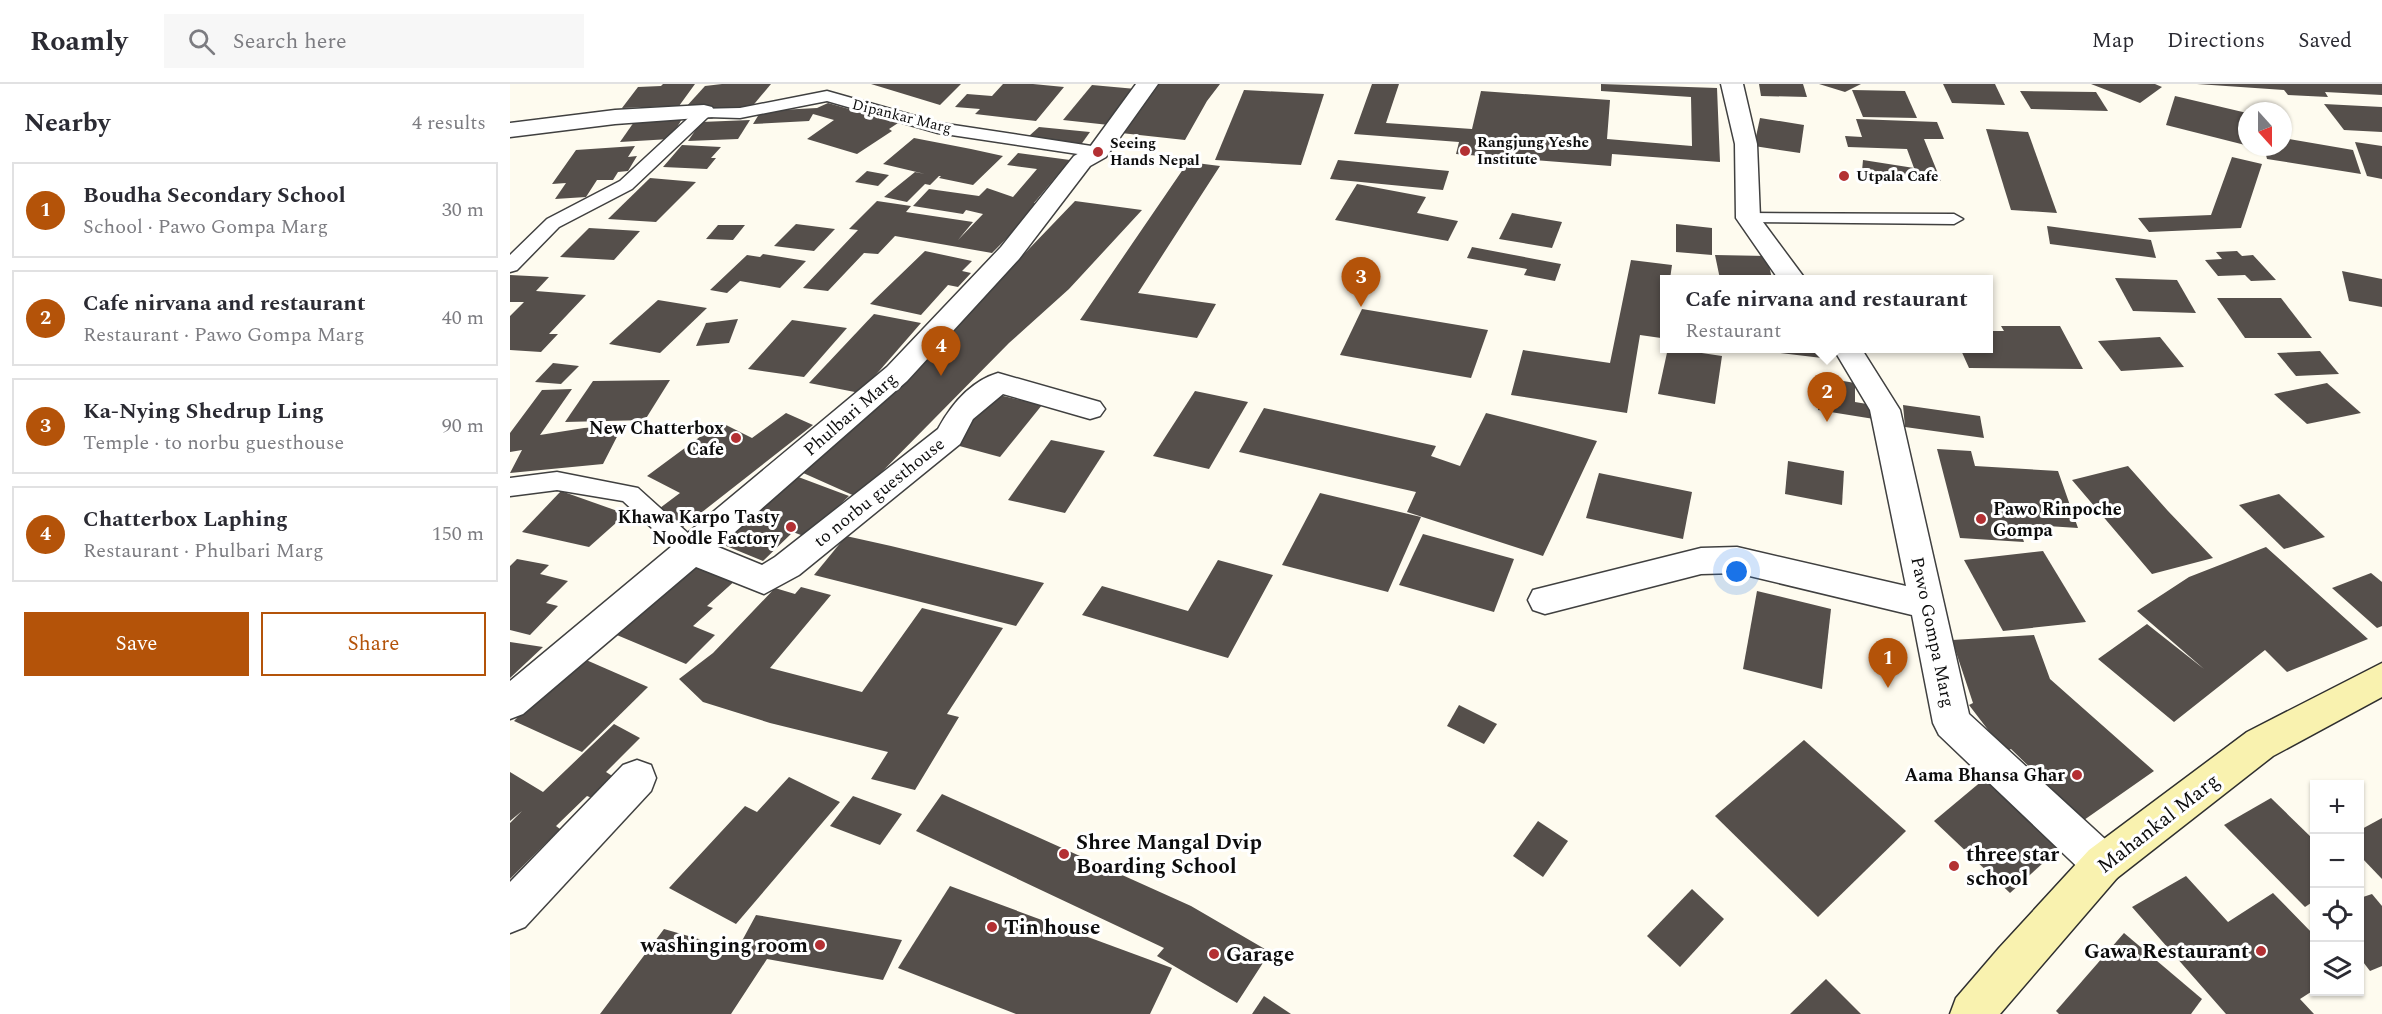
<!DOCTYPE html>
<meta charset="utf-8">
<style>
body{margin:0;font-family:Spectral,serif;background:#f7f7f7;color:#2b2b33}
.controls{position:absolute;right:18px;bottom:18px;display:grid;overflow:hidden;border-radius:0px;box-shadow:0 2px 4px #0004}
.controls button{width:54px;height:54px;display:grid;place-items:center;padding:0;border:0;border-bottom:2px solid #e1e1e2;background:#fff;color:#2b2b33;font:30px sans-serif}
.compass{position:absolute;left:1728px;top:18px;width:54px;height:54px;border-radius:50%;background:#fff;box-shadow:0 2px 4px #0004;rotate:159deg}
.you{position:absolute;left:1227px;top:488px;width:21px;height:21px;margin:-15px;border:4px solid #fff;border-radius:50%;background:#1a73e8;box-shadow:0 0 0 9px #1a73e833}
.badge{display:grid;place-items:center;width:39px;height:39px;border-radius:50%;background:#b45309;color:#fff;font-size:20px;font-weight:700}
.pin{position:absolute;translate:-50% -50px;filter:drop-shadow(0 2px 3px #0008)}
.pin::after{content:'';position:absolute;top:32px;width:21px;height:18px;background:inherit;clip-path:polygon(0 0,100% 0,50% 100%)}
.popup{position:absolute;left:1150px;top:191px;width:333px;height:78px;box-sizing:border-box;display:grid;place-content:center;border-radius:0px;background:#fff;filter:drop-shadow(0 2px 4px #0005);font-size:20px;white-space:nowrap;color:#7c7c81}
.popup b{font-size:22px;color:#2b2b33}
.popup::after{content:'';position:absolute;left:50%;top:100%;margin-left:-12px;border:12px solid transparent;border-top-color:#fff}
.list{margin:0;padding:0;list-style:none}
h2{display:flex;justify-content:space-between;align-items:center;height:78px;margin:0;padding:0 24px;font-size:26px}
h2 small{font-size:20px;font-weight:400;color:#7c7c81}
.list li{display:grid;grid-template-columns:39px 1fr auto;gap:18px;align-items:center;box-sizing:border-box;height:96px;margin:0 12px 12px;padding:0 12px;border:2px solid #e1e1e2;border-radius:0px}
.list b{display:block;font-size:22px;white-space:nowrap}
.list p{margin:0;font-size:20px;white-space:nowrap;color:#7c7c81}
.list em{font-size:20px;font-style:normal;color:#7c7c81}
.actions{display:flex;gap:12px;padding:18px 24px}
.actions a{flex:1;padding:14px 0;border:2px solid #b45309;border-radius:0px;text-align:center;font-size:21px;color:#b45309}
.actions .main{background:#b45309;color:#fff}
.icon{flex:none;width:33px;height:33px;fill:none;stroke:currentColor;stroke-width:2;stroke-linecap:round;stroke-linejoin:round}
.map{position:relative;flex:none;width:1872px;height:930px;overflow:hidden}
header{display:flex;align-items:center;gap:36px;box-sizing:border-box;height:84px;padding:0 30px;background:#fff;border-bottom:2px solid #e1e1e2}
header strong{font-size:28px}
nav{display:flex;gap:33px;margin-inline-start:auto;font-size:21px}
.search{width:420px;height:54px;background:#f7f7f7;display:flex;align-items:center;gap:15px;box-sizing:border-box;padding:0 21px;border-radius:0px;color:#7c7c81;font-size:22px}
main{display:flex}
aside{flex:1;background:#fff}
.map>svg:first-child{display:block}
.building{fill:#554f4b}
.lines{fill:none;stroke-linecap:round;stroke-linejoin:round}
.service-casing{stroke:#404040;stroke-width:3}
.minor-casing{stroke:#404040;stroke-width:3}
.secondary-casing{stroke:#2f2f2f;stroke-width:3}
.service{fill:#fff;fill-rule:evenodd}
.minor{fill:#fff;fill-rule:evenodd}
.secondary{fill:#f9f2af;fill-rule:evenodd}
.poi-dot{fill:#b33033;stroke:#fff;stroke-width:2}
.labels{text-anchor:middle;stroke-width:6;stroke-linejoin:round;paint-order:stroke}
.far-street-label{font-size:15px;fill:#0d0d0d;stroke:#fff}
.far-poi-label{font-size:15px;font-weight:bold;fill:#0d0d0d;stroke:#fff;text-anchor:start}
.street-label{font-size:18px;fill:#0d0d0d;stroke:#fff}
.poi-label{font-size:18px;font-weight:bold;fill:#0d0d0d;stroke:#fff;text-anchor:end}
.near-street-label{font-size:21px;fill:#0d0d0d;stroke:#fff}
.near-poi-label{font-size:21px;font-weight:bold;fill:#0d0d0d;stroke:#fff;text-anchor:start}
</style>
<header>
<strong>Roamly</strong>
<div class="search"><svg class="icon" aria-label="search" viewBox="0 0 24 24"><circle cx="10" cy="10" r="6"/><path d="M15 15l6 6"/></svg>Search here</div>
<nav><a>Map</a><a>Directions</a><a>Saved</a></nav>
</header>
<main>
<aside>
<h2>Nearby<small>4 results</small></h2>
<ul class="list">
<li><span class="badge">1</span><div><b>Boudha Secondary School</b><p>School · Pawo Gompa Marg</p></div><em>30 m</em></li>
<li><span class="badge">2</span><div><b>Cafe nirvana and restaurant</b><p>Restaurant · Pawo Gompa Marg</p></div><em>40 m</em></li>
<li><span class="badge">3</span><div><b>Ka-Nying Shedrup Ling</b><p>Temple · to norbu guesthouse</p></div><em>90 m</em></li>
<li><span class="badge">4</span><div><b>Chatterbox Laphing</b><p>Restaurant · Phulbari Marg</p></div><em>150 m</em></li>
</ul>
<div class="actions"><a class="main">Save</a><a>Share</a></div>
</aside>
<div class="map">
<svg width="1872" height="930" viewBox="0 0 1872 930">
<rect width="100%" height="100%" fill="#fefbef"/>
<g class="building">
<path d="M153,0H185L169,22L112,24L128,3L151,2Z"/>
<path d="M212,0H261L240,25L175,24L195,2Z"/>
<path d="M361,0H451L430,21Z"/>
<path d="M493,0H523L554,3L526,37L465,30L470,25L445,23L457,10L482,12Z"/>
<path d="M649,0H710L697,17L675,56L611,49Z"/>
<path d="M862,0H889L876,39L962,45L971,7L1100,16L1097,55L1182,62L1181,13L1091,7V0L1207,4L1210,78L1102,70L1101,82L946,70L949,58L844,50Z"/>
<path d="M1249,0H1293L1297,13L1251,12Z"/>
<path d="M1309,0H1351L1335,8Z"/>
<path d="M1433,0H1485L1495,21L1442,19Z"/>
<path d="M1581,0H1645L1652,3L1630,19Z"/>
<path d="M1687,0H1872V11L1815,8L1818,13L1778,11L1774,6Z"/>
<path d="M582,1L626,5L599,41L553,36Z"/>
<path d="M734,6L814,10L791,81L705,76Z"/>
<path d="M1342,6L1395,7L1407,34L1353,33Z"/>
<path d="M1510,7L1586,8L1598,27L1521,25Z"/>
<path d="M1665,12L1737,29L1735,61L1656,41Z"/>
<path d="M318,19L388,39L379,45L382,47L347,70L297,55L324,36L303,30L299,37L243,40L251,27L307,24Z"/>
<path d="M1814,20L1872,23V48L1834,46Z"/>
<path d="M1250,34L1294,41L1290,69L1244,62Z"/>
<path d="M172,35L160,55L110,58L124,38Z"/>
<path d="M1346,35L1427,38L1434,55H1414L1431,97H1409L1352,87L1353,76L1404,84L1397,65L1338,63L1335,52L1352,53Z"/>
<path d="M240,36L228,55L178,57L191,38Z"/>
<path d="M529,43L580,48L570,62L519,52Z"/>
<path d="M1476,45L1518,48L1547,129L1501,126Z"/>
<path d="M404,54L461,65L493,72L463,101L429,94L431,92H429L420,101L415,100L397,118L374,113L405,88L415,90L373,80Z"/>
<path d="M1773,54L1843,66L1851,90L1757,75L1754,63H1773Z"/>
<path d="M1845,58L1872,62V95L1857,92Z"/>
<path d="M172,61L211,63L201,74H206L197,85L153,83Z"/>
<path d="M125,62L118,73L127,72L118,87L108,88L103,96H87L76,113L45,115L56,99L42,100L66,66Z"/>
<path d="M508,69L560,76L524,119L531,120L482,169L385,152L368,170L354,169L318,207L293,204L348,146L339,145L367,117L401,122L396,128L463,138L448,156L473,130L456,126L453,130L403,122L419,105L469,112L477,104L503,113L527,85L497,81Z"/>
<path d="M1722,73L1752,80L1731,144L1639,148L1628,134L1701,131Z"/>
<path d="M828,76L939,87L933,106L820,95Z"/>
<path d="M678,78L710,82L628,209L706,220L687,254L570,236Z"/>
<path d="M357,87L379,91L368,102L345,98Z"/>
<path d="M140,94L186,98L146,138L98,135Z"/>
<path d="M847,100L916,113L907,129L948,137L938,157L825,136Z"/>
<path d="M565,117L632,126L559,205L499,259L347,413L282,384L443,244Z"/>
<path d="M1002,129L1052,138L1042,164L989,155Z"/>
<path d="M286,140L325,145L304,167L264,162Z"/>
<path d="M1166,140L1202,144V171L1166,168Z"/>
<path d="M208,141H235L223,156L196,155Z"/>
<path d="M1537,142L1641,156L1646,174L1540,160Z"/>
<path d="M79,144L130,147L104,176L50,173Z"/>
<path d="M962,163L1051,180L1045,197L1014,191L1017,185L957,174Z"/>
<path d="M415,167L462,177L452,187L461,189L448,203L438,201L411,231L360,220Z"/>
<path d="M1727,167L1732,172L1743,171L1766,196L1741,197L1735,191L1708,192L1695,176L1712,175L1706,168Z"/>
<path d="M253,170L296,177L270,204L230,197L217,209L200,206L237,171L250,173Z"/>
<path d="M1205,171L1257,172L1262,195H1210Z"/>
<path d="M1121,176L1162,181L1160,195H1155V225L1151,254L1130,251L1117,329L1001,311L1013,266L1100,279Z"/>
<path d="M1832,187L1872,195V223L1839,217Z"/>
<path d="M0,191L39,193L26,207L76,211L39,250H48L31,268L0,266V232L14,218H0Z"/>
<path d="M1605,194L1667,196L1686,229L1623,227Z"/>
<path d="M1707,214H1771L1802,254H1735Z"/>
<path d="M148,216L197,224L150,269L99,260Z"/>
<path d="M852,225L978,246L961,294L830,271Z"/>
<path d="M364,230L411,239L350,309L299,299Z"/>
<path d="M228,235L219,259L186,262L196,239Z"/>
<path d="M282,236L337,244L294,293L238,285Z"/>
<path d="M1491,242H1550L1573,285L1459,284L1450,264H1479V247H1494Z"/>
<path d="M1650,253L1674,283L1611,287L1588,257Z"/>
<path d="M1158,264L1212,272L1205,320L1148,310Z"/>
<path d="M1246,264H1312V274L1246,266Z"/>
<path d="M1810,267L1829,290L1786,292L1767,269Z"/>
<path d="M43,279L69,282L51,300L25,298Z"/>
<path d="M1310,293L1345,299V318L1363,321L1364,335L1308,326Z"/>
<path d="M160,296L135,336L55,338L83,297Z"/>
<path d="M1817,299L1851,329L1797,340L1764,310Z"/>
<path d="M62,305L30,351L74,344L113,341L93,380L0,389L12,366L0,368V349L32,306Z"/>
<path d="M685,307L738,318L699,385L643,372Z"/>
<path d="M485,310L532,321L490,373L442,360Z"/>
<path d="M1393,321L1470,332L1474,354L1395,343Z"/>
<path d="M754,324L926,362L921,372L950,382L976,329L1087,357L1033,472L897,428L906,408L729,368Z"/>
<path d="M276,329L303,341L173,443L146,427L170,409L137,392L210,338L242,354Z"/>
<path d="M541,356L595,367L555,429L498,416Z"/>
<path d="M1427,365L1461,367L1465,382L1548,387L1568,444L1508,440L1514,458L1450,454Z"/>
<path d="M1278,377L1334,387L1332,421L1275,410Z"/>
<path d="M1618,382L1658,427L1703,474L1642,490L1562,396Z"/>
<path d="M1089,389L1182,408L1173,455L1076,434Z"/>
<path d="M283,391L339,412L315,435L304,456L283,448L253,477L209,459Z"/>
<path d="M51,407L116,430L79,463L12,448Z"/>
<path d="M810,409L911,433L878,508L772,481Z"/>
<path d="M1769,410L1815,453L1774,465L1729,421Z"/>
<path d="M913,450L1004,475L984,528L889,501Z"/>
<path d="M336,452L381,462L534,499L506,542L304,491Z"/>
<path d="M1756,463L1858,555L1777,588L1755,566L1664,638L1588,575L1637,540L1694,585L1627,527L1679,493Z"/>
<path d="M1533,467L1576,538L1493,547L1454,476Z"/>
<path d="M7,475L39,481L30,490L58,497L36,519L48,522L20,551L0,546V482Z"/>
<path d="M185,475L228,494L197,522L203,524L183,542L205,551L176,580L102,549Z"/>
<path d="M708,476L763,491L718,574L572,531L592,502L678,527Z"/>
<path d="M1861,489L1872,498V542L1867,544L1822,504Z"/>
<path d="M291,503L321,511L260,584L352,608L412,524L493,544L437,630L449,633L405,706L361,695L378,668L260,639L193,618L169,595L203,569L265,504L285,510Z"/>
<path d="M1247,507L1321,525L1312,605L1233,585Z"/>
<path d="M1524,551L1540,595L1644,687L1574,736L1501,665L1495,668L1459,621L1463,619L1442,556Z"/>
<path d="M0,558L33,563L0,594Z"/>
<path d="M67,572L138,603L72,668L4,637Z"/>
<path d="M949,621L987,640L974,660L937,642Z"/>
<path d="M104,640L130,654L96,688L104,693L82,714L77,712L46,742L50,745L0,795V739L12,727L0,737V688L33,708Z"/>
<path d="M1294,656L1396,747L1308,833L1205,732Z"/>
<path d="M1479,691L1555,759L1500,809L1424,737Z"/>
<path d="M279,693L330,718L226,840L159,804L235,722L247,728Z"/>
<path d="M432,710L681,822L760,868L727,919L647,872L654,864L406,747Z"/>
<path d="M343,712L392,730L370,761L320,742Z"/>
<path d="M1761,714L1804,756V817L1795,823L1714,741Z"/>
<path d="M1872,734V795L1850,772V746Z"/>
<path d="M1028,737L1058,757L1033,793L1003,772Z"/>
<path d="M1676,792L1718,838L1763,809L1804,851V906L1790,915L1804,930H1716L1622,823Z"/>
<path d="M440,802L662,884L640,930H506L388,884Z"/>
<path d="M1182,805L1214,835L1170,883L1137,852Z"/>
<path d="M1862,810L1872,822V882L1860,887L1850,874V814Z"/>
<path d="M246,831L392,856L373,896L257,875L221,930H90L154,845L227,866Z"/>
<path d="M1614,849L1692,915L1681,930H1549L1546,927Z"/>
<path d="M1316,895L1351,930H1280Z"/>
<path d="M754,912L781,930H742Z"/>
</g>
<g class="lines">
<defs>
<g id="service">
<path d="M317,7L430,39L588,63L596,68L588,73L428,49L317,17L230,34L198,33L122,105L49,143L7,186L0,188V171L37,135L110,97L188,25L230,24Z"/>
<path d="M1238,129L1444,130L1453,135L1444,140L1232,138L1229,134Z"/>
<path d="M47,388L128,404L190,460L194,467L190,474L182,476L174,474L113,417L47,406L0,412V394Z"/>
</g>
<g id="minor">
<path d="M626,0H648L596,73L580,82L509,175L397,297L208,463L252,481L265,473L428,345C441,321 461,297 488,289L590,318L595,325L590,332L580,335L493,310L463,335L450,360L289,491L254,510L186,483L13,630L0,635V597L377,283L491,163L564,72L580,63Z"/>
<path d="M1211,0H1233L1247,60L1250,134L1296,196H1269L1226,134L1225,60Z"/>
<path d="M194,21L202,23L205,28L202,33L105,40L0,53V39L105,26Z"/>
<path d="M1323,264H1351L1390,326L1459,630L1607,766L1613,780L1607,794L1593,800L1579,794L1429,651L1423,639L1402,531L1227,489L1191,490L1035,530L1023,526L1018,516L1023,506L1191,464L1227,463L1396,502L1360,326Z"/>
<path d="M127,676L141,681L146,694L141,707L15,843L0,849V798L113,681Z"/>
</g>
<path id="secondary" d="M1872,579V613L1763,672L1607,794L1490,930H1440L1446,914L1489,864L1579,766L1737,648Z"/>
</defs>
<use href="#service" class="service-casing"/>
<use href="#minor" class="minor-casing"/>
<use href="#secondary" class="secondary-casing"/>
<use href="#service" class="service"/>
<use href="#minor" class="minor"/>
<use href="#secondary" class="secondary"/>
</g>
<g class="poi-dot">
<circle cx="955" cy="67" r="6"/>
<circle cx="588" cy="68" r="6"/>
<circle cx="1334" cy="92" r="6"/>
<circle cx="226" cy="354" r="6"/>
<circle cx="1471" cy="435" r="6"/>
<circle cx="281" cy="443" r="6"/>
<circle cx="1567" cy="691" r="6"/>
<circle cx="554" cy="770" r="6"/>
<circle cx="1444" cy="782" r="6"/>
<circle cx="482" cy="843" r="6"/>
<circle cx="310" cy="861" r="6"/>
<circle cx="1751" cy="867" r="6"/>
<circle cx="704" cy="870" r="6"/>
</g>
<g class="labels">
<g class="far-street-label">
<text transform="translate(392 32) rotate(14)" y="5">Dipankar Marg</text>
</g>
<g class="far-poi-label">
<text x="967" y="63">Rangjung Yeshe<tspan x="967" dy="17">Institute</tspan></text>
<text x="600" y="64">Seeing<tspan x="600" dy="17">Hands Nepal</tspan></text>
<text x="1346" y="97">Utpala Cafe</text>
</g>
<g class="street-label">
<text transform="translate(340 330) rotate(-41)" y="6">Phulbari Marg</text>
<text transform="translate(369 408) rotate(-39)" y="6">to norbu guesthouse</text>
<text transform="translate(1423 548) rotate(78)" y="6">Pawo Gompa Marg</text>
</g>
<g class="poi-label">
<text x="214" y="350">New Chatterbox<tspan x="214" dy="21">Cafe</tspan></text>
<text x="1483" y="431" text-anchor="start">Pawo Rinpoche<tspan x="1483" dy="21">Gompa</tspan></text>
<text x="269" y="439">Khawa Karpo Tasty<tspan x="269" dy="21">Noodle Factory</tspan></text>
<text x="1555" y="697">Aama Bhansa Ghar</text>
</g>
<g class="near-street-label">
<text transform="translate(1648 739) rotate(-38)" y="7">Mahankal Marg</text>
</g>
<g class="near-poi-label">
<text x="566" y="765">Shree Mangal Dvip<tspan x="566" dy="24">Boarding School</tspan></text>
<text x="1456" y="777">three star<tspan x="1456" dy="24">school</tspan></text>
<text x="494" y="850">Tin house</text>
<text x="298" y="868" text-anchor="end">washinging room</text>
<text x="1739" y="874" text-anchor="end">Gawa Restaurant</text>
<text x="716" y="877">Garage</text>
</g>
</g>
</svg>
<div class="controls">
<button>+</button>
<button>−</button>
<button><svg class="icon" aria-label="locate" viewBox="0 0 24 24"><circle cx="12" cy="12" r="6"/><path d="M12 2v4M12 18v4M2 12h4M18 12h4"/></svg></button>
<button><svg class="icon" aria-label="layers" viewBox="0 0 24 24"><path d="M12 4l9 5-9 5-9-5zM3 14l9 5 9-5"/></svg></button>
</div>
<svg class="compass" viewBox="-18 -18 36 36"><path d="M0-13l5 13h-10z" fill="#e53935"/><path d="M0 13l5-13h-10z" fill="#7c7c81"/></svg>
<div class="you"></div>
<div class="pin badge" style="left:1378px;top:604px">1</div>
<div class="pin badge" style="left:1317px;top:338px">2</div>
<div class="popup"><b>Cafe nirvana and restaurant</b>Restaurant</div>
<div class="pin badge" style="left:851px;top:223px">3</div>
<div class="pin badge" style="left:431px;top:292px">4</div>
</div>
</main>
